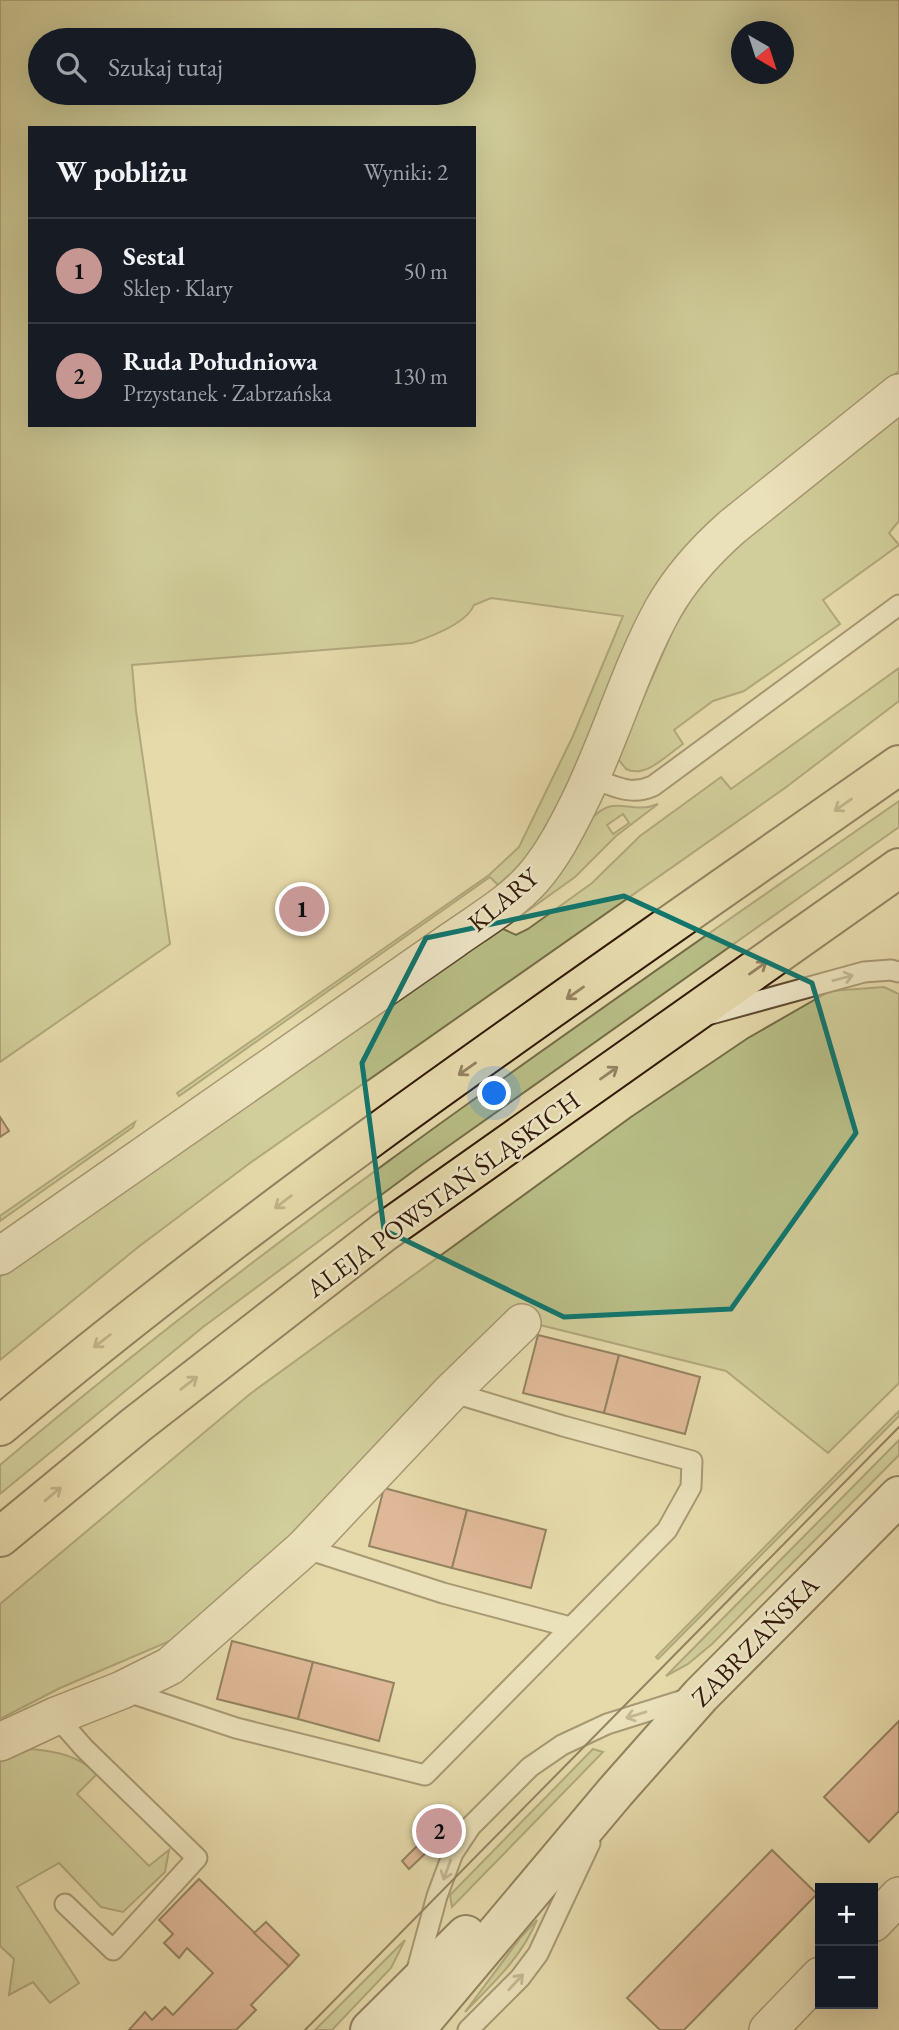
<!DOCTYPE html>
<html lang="pl">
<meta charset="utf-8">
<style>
body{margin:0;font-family:"EB Garamond",serif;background:#20242c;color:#f1f3f6}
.controls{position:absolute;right:21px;bottom:21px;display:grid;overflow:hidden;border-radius:0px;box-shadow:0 7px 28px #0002}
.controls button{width:63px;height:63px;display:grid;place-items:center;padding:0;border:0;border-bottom:2px solid #363941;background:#171b24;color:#f1f3f6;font:35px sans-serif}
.compass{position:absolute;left:731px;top:21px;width:63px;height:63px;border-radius:50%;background:#171b24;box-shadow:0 7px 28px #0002;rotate:141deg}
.you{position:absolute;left:495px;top:1094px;width:24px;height:24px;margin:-18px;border:5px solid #fff;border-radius:50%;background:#1a73e8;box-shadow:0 0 0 10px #1a73e833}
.badge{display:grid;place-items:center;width:46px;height:46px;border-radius:50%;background:#c59692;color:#111;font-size:23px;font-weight:700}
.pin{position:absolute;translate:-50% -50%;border:4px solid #fff;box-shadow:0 2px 7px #0006}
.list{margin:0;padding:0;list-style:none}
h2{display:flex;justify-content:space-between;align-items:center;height:91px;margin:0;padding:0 28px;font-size:30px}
h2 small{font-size:23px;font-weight:400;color:#9ea1a6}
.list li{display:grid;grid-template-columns:46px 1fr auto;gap:21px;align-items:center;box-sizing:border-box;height:105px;padding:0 28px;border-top:2px solid #363941}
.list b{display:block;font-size:26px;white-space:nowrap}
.list p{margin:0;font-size:23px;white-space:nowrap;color:#9ea1a6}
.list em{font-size:23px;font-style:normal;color:#9ea1a6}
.icon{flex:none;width:38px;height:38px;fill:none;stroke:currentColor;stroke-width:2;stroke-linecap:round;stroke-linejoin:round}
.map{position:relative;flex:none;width:899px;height:2030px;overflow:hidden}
.search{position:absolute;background:#171b24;box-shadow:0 7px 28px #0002;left:28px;top:28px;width:448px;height:77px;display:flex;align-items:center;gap:18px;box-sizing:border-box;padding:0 24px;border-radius:38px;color:#9ea1a6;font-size:26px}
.panel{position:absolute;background:#171b24;box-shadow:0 7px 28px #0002;left:28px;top:126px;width:448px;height:301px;border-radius:0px}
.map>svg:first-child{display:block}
.green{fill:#b8be87;stroke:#746c46;stroke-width:2;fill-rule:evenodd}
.building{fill:#d88f7e;stroke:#311906;stroke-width:2}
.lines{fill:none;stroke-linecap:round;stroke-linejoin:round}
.lane-casing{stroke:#5e4930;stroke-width:23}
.street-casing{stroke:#5e4930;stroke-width:40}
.secondary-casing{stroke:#311906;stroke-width:42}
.primary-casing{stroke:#311906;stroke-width:42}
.lane{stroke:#efe7c9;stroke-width:19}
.street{stroke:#efe7c9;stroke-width:37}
.secondary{stroke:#efe7c9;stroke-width:38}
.primary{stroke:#e6daac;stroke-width:38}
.tram{stroke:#311906;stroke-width:2}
.oneway{stroke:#958361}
.oneway2{stroke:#9a8a71}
.marked{fill:none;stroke:#0f766e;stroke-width:5;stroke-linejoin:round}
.labels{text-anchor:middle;stroke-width:5;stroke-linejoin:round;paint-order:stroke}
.street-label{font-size:26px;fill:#311906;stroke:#efe7c9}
</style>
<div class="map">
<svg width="899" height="2030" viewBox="0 0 899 2030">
<rect width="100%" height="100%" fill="#e6daac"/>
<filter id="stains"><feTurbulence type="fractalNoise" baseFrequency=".00286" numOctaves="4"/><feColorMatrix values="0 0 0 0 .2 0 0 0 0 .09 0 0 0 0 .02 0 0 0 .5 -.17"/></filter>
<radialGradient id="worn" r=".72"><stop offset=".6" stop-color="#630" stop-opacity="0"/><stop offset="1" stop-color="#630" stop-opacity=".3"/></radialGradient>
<g class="green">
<path d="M0,0H899V371L742,496L698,533L680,554C654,609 628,664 602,719C574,777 549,842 499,886L490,877L179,1096L177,1093L489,875L519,847L573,736L623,616L491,598L474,605C467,623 430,637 412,643L132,665L136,711L170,944L0,1062ZM741,32H783V74H741ZM40,40H464V93H40ZM30,128H474V425H30Z"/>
<path d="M899,415V521L889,533L899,545L823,600L840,624L744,691L713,701L674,730L683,744C667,755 645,779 626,769L619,760V753L674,628L693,596L723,559L769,518Z"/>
<path d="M899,668V701L785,788L250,1163L137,1248L0,1360V1277L501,928L516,935L528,929L592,883L640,836L721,777L731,789Z"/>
<path d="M899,801V827L423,1164L203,1327L0,1494V1465C284,1224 594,1014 899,801Z"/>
<path d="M658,804L616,836L575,877L522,915L520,913L591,819C617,792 628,816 658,804ZM623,814L629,823L613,834L607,825Z"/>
<path d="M884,987L899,994V1383L828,1453L726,1371L536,1324L518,1304L360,1465L326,1504L184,1635L60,1688L0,1719V1604L250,1394L631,1117L748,1038L830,991Z"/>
<path d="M135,1122L133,1127L0,1221V1216Z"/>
<path d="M899,1411V1416L658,1659L656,1657Z"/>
<path d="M899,1440V1455L712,1644L688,1664L666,1676Z"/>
<path d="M31,1749C59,1752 75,1755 98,1773L77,1794L149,1866L169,1850L165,1872L123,1912L101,1907L59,1863L17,1887L79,1983L50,2003L33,1982L9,1995L14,1959L0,1946V1761Z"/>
<path d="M593,1749L603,1752L452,1907L450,1895Z"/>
<path d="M537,1920C521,1958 493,1983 465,2012L521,1937Z"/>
<path d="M405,1940L391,1968L332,2030H315Z"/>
</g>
<g class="building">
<path d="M0,1117L9,1131L0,1137Z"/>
<path d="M538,1335L619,1355L604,1413L523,1393Z"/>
<path d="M619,1355L700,1377L685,1434L604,1413Z"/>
<path d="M384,1488L467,1510L452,1568L369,1546Z"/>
<path d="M467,1510L546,1530L531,1588L452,1568Z"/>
<path d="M232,1641L313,1662L298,1719L217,1699Z"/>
<path d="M313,1662L394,1683L379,1741L298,1719Z"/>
<path d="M899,1721V1811L869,1842L824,1797Z"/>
<path d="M423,1840L431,1848L409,1869L402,1861Z"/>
<path d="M772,1850L817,1894L684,2030H660L627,1998Z"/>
<path d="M199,1879L289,1966L251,2005L256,2010L236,2030H129L145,2012L152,2020L165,2007L173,2015L213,1973L187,1948L179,1958L164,1943L173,1934L159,1920Z"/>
<path d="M266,1922L299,1955L289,1966L254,1933Z"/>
</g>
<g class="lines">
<defs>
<g id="lane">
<path d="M592,778C613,786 631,796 653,786L899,605"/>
<path d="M711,1014L864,972L891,970L899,972"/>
<path d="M304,1548L443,1593L570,1627"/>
<path d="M122,1690L236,1728L425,1775L667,1530L691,1487L692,1461L563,1426L451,1392"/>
<path d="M56,1716L84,1748L197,1858L113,1950L65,1904"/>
<path d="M415,1977L437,1896L453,1853L471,1826L530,1767L562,1745L607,1724L690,1698"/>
<path d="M468,2030L520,1978L538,1954L590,1843"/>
</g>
<g id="street">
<path d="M0,1256L453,940C480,921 511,903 533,878C552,856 565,831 578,805C610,741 629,671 663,609C681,577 705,551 732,527L899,393"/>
<path d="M0,1742L56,1716L122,1690L170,1666L304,1548L451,1392L522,1323"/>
<path d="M873,1923L899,1896"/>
<path d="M768,2030L820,1976"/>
</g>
<g id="secondary">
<path d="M370,2030L466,1935"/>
<path d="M415,2030L616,1791L701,1695L899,1496"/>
</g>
<g id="primary">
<path d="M0,1426C285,1187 594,979 899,765"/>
<path d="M0,1537L136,1425L384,1232L899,868"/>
</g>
</defs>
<use href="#lane" class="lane-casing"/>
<use href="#street" class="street-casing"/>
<use href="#secondary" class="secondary-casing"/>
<use href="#primary" class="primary-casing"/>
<use href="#lane" class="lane"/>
<use href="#street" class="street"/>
<use href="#secondary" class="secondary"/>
<use href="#primary" class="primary"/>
<path class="tram" d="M305,2030L899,1427"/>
</g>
<defs><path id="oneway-shaft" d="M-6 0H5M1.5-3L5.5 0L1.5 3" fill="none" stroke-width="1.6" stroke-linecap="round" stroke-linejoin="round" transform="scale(1.75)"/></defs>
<g class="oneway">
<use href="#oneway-shaft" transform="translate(843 805) rotate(145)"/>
<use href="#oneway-shaft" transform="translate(758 968) rotate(-35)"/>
<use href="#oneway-shaft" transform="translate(575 993) rotate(145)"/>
<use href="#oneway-shaft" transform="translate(467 1069) rotate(145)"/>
<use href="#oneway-shaft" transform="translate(609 1073) rotate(-35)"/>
<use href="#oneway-shaft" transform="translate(283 1202) rotate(143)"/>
<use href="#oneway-shaft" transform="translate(102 1341) rotate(143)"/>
<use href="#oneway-shaft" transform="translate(189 1383) rotate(-38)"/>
<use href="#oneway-shaft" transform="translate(53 1494) rotate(-40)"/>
</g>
<g class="oneway2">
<use href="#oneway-shaft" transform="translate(843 978) rotate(-15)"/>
<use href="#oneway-shaft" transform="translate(636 1715) rotate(163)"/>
<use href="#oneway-shaft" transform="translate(447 1870) rotate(110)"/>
<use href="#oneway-shaft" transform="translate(516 1982) rotate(-47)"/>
</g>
<path d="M0 0H899V2030H0ZM624,896L812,983L856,1133L731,1309L564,1317L384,1230L362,1063L426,938Z" fill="#e6daac" fill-opacity=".55" fill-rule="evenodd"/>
<path class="marked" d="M624,896L812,983L856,1133L731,1309L564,1317L384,1230L362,1063L426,938Z"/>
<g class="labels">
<g class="street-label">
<text transform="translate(503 900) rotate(-40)" y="9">KLARY</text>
<text transform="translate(443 1194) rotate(-36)" y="9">ALEJA POWSTAŃ ŚLĄSKICH</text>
<text transform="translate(755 1641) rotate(-46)" y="9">ZABRZAŃSKA</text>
</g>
</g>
<rect width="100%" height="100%" filter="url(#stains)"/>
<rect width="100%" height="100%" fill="url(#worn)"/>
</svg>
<div class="controls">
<button>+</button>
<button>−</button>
</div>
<svg class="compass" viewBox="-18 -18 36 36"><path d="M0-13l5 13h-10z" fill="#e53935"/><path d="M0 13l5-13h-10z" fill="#9ea1a6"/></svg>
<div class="you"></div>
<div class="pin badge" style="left:302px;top:909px">1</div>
<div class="pin badge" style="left:439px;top:1831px">2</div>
<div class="search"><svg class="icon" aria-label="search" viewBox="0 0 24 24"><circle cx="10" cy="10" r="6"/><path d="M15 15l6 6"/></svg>Szukaj tutaj</div>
<section class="panel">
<h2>W pobliżu<small>Wyniki: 2</small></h2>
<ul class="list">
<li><span class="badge">1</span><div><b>Sestal</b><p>Sklep · Klary</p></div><em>50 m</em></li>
<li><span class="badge">2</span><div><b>Ruda Południowa</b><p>Przystanek · Zabrzańska</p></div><em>130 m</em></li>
</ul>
</section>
</div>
